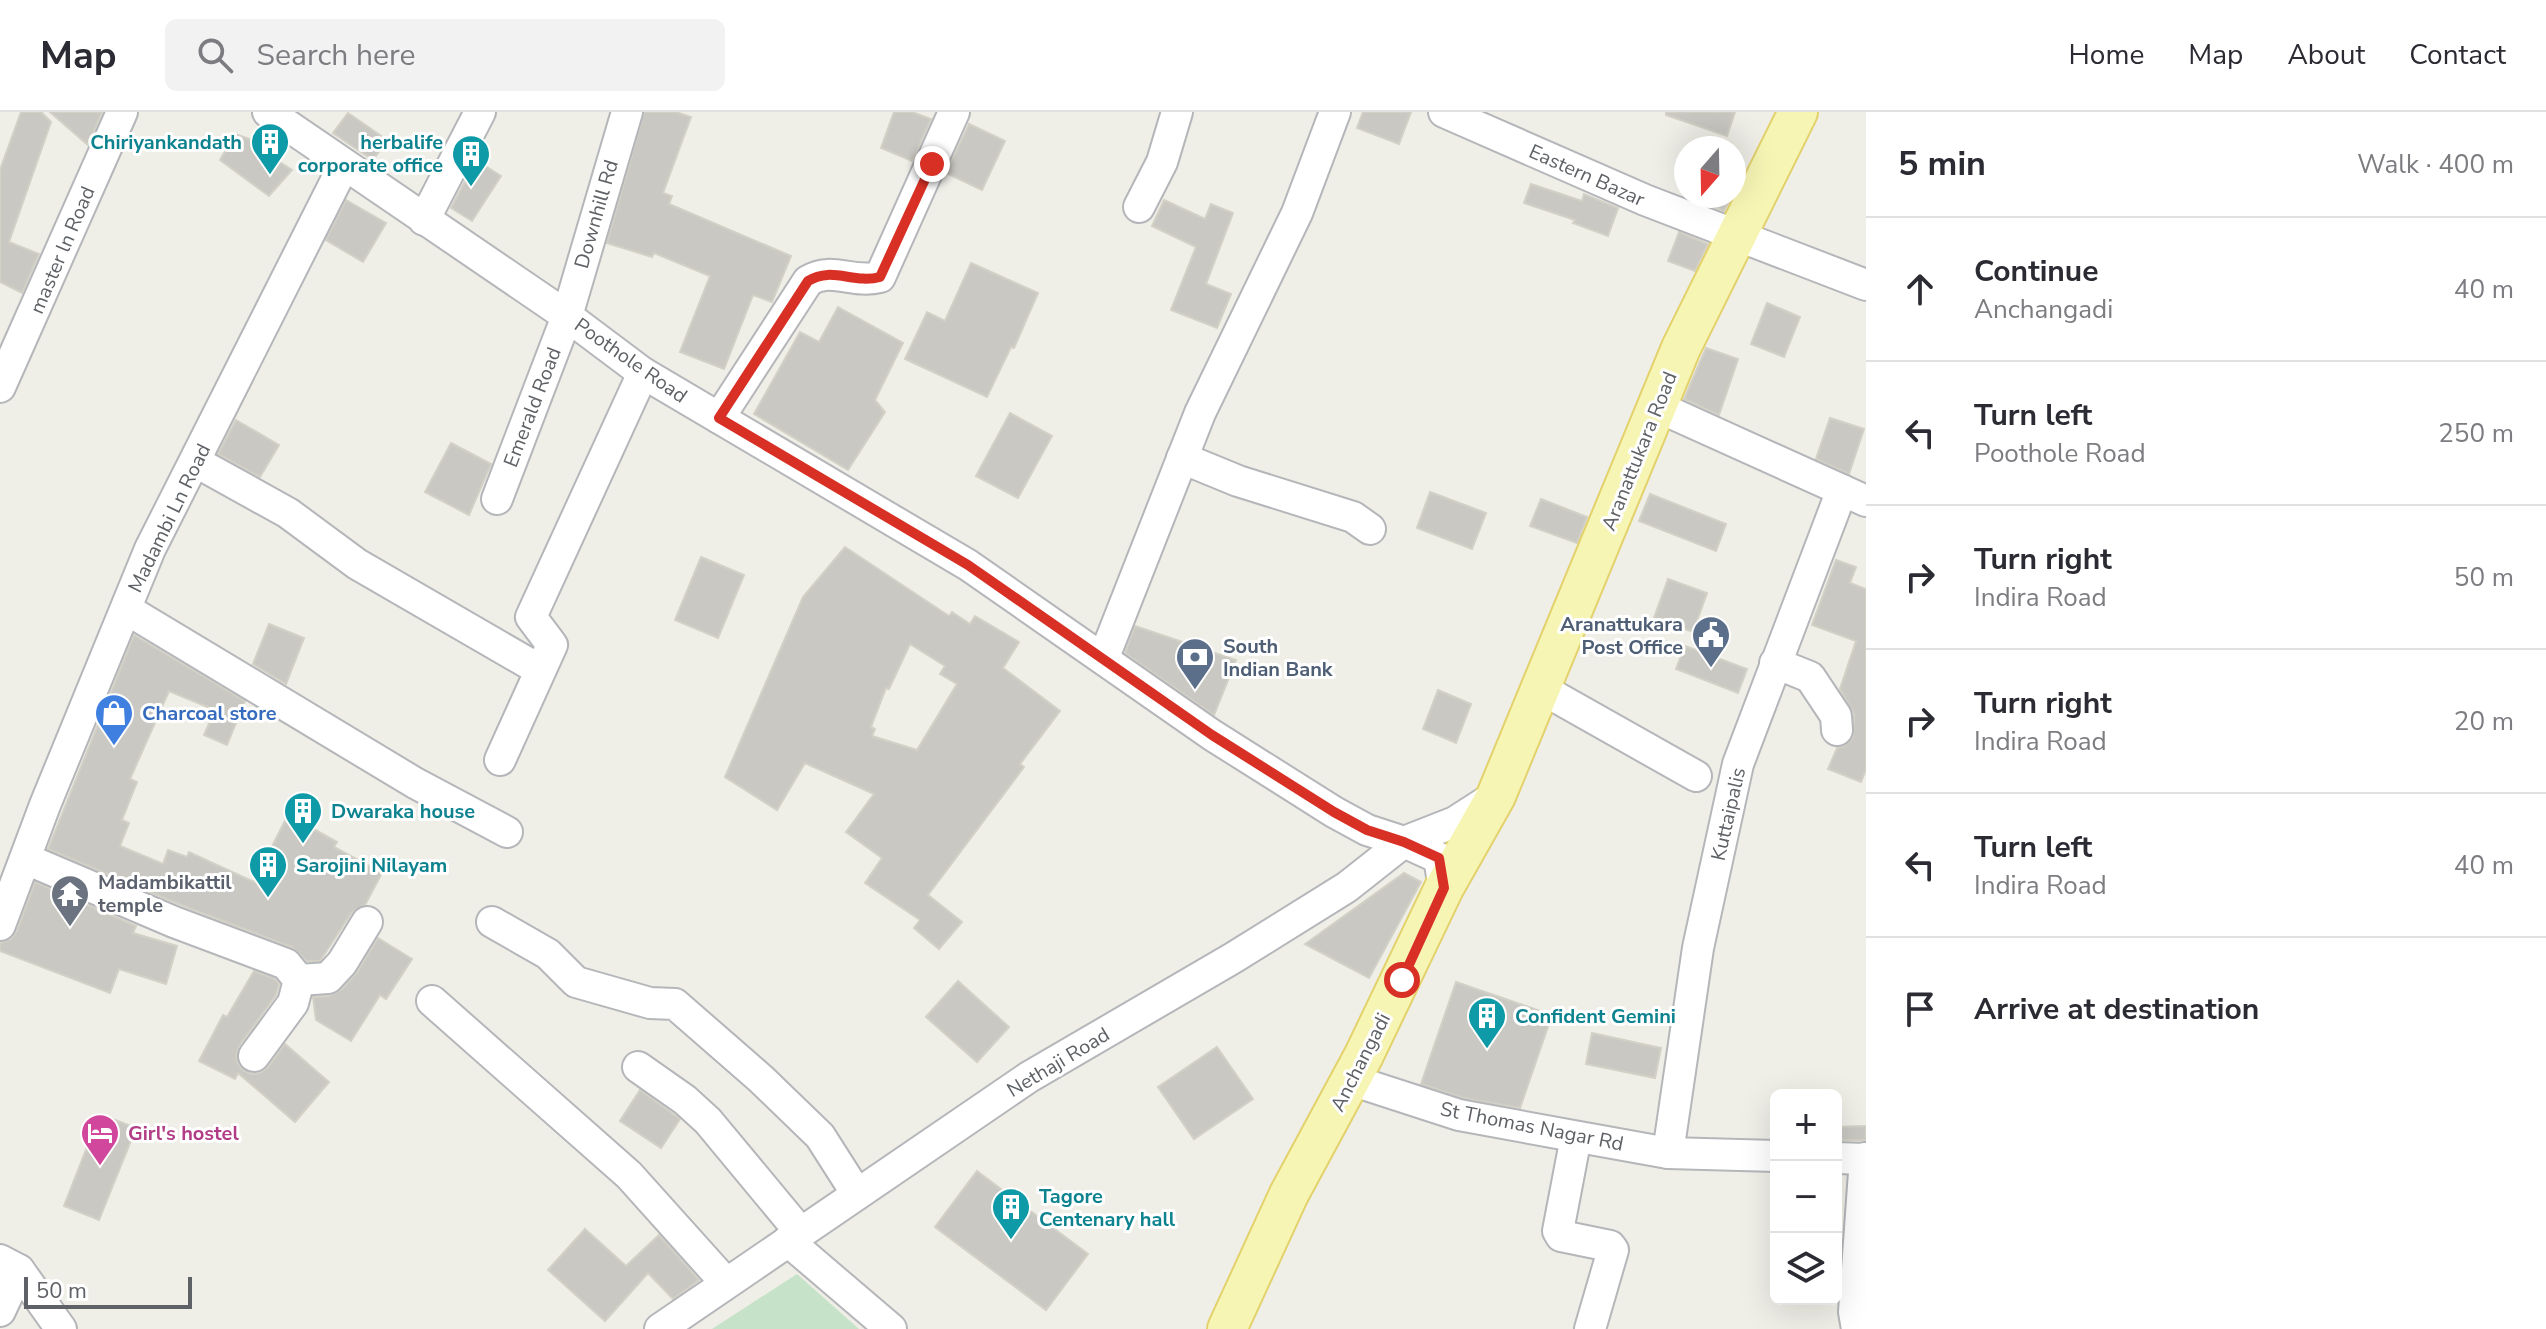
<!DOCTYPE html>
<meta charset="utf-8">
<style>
body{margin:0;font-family:"Nunito Sans",sans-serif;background:#f2f2f3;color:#2b2b33}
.controls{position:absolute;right:24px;bottom:24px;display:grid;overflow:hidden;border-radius:12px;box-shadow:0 8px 32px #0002}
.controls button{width:72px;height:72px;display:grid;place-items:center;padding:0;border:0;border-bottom:2px solid #e1e1e2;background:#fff;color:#2b2b33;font:40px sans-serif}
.compass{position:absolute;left:1674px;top:24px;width:72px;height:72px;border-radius:50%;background:#fff;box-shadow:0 8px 32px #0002;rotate:200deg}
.scale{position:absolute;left:24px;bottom:20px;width:168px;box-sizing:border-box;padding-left:8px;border:4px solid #5e6165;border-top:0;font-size:22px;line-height:28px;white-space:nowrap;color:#5e6165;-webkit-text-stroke:6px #fff;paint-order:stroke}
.stop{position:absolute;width:24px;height:24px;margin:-18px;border:6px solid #d93025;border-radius:50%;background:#fff}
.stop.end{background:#d93025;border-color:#fff;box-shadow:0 2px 8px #0008}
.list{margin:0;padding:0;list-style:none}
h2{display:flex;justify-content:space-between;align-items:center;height:104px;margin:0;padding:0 32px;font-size:34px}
h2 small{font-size:26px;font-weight:400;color:#7c7c81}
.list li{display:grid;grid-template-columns:52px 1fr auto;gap:24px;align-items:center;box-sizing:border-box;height:144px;padding:0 32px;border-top:2px solid #e1e1e2}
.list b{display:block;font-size:30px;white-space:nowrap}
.list p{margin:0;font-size:26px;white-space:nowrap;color:#7c7c81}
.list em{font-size:26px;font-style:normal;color:#7c7c81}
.icon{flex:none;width:44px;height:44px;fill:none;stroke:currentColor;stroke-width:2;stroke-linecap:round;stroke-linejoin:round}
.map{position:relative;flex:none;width:1866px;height:1217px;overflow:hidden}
header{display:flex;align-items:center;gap:48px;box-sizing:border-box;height:112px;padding:0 40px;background:#fff;border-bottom:2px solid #e1e1e2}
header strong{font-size:38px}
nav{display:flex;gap:44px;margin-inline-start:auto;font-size:28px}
.search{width:560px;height:72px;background:#f2f2f3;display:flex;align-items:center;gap:20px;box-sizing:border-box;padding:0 28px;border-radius:12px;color:#7c7c81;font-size:30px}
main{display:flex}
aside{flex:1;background:#fff}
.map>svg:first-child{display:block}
.green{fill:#c6e3ca}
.building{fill:#cac8c3;stroke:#d3d1c6;stroke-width:2;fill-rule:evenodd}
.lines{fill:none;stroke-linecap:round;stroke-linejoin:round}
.minor-casing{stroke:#b4b6ba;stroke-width:34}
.major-casing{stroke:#e3d26c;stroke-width:42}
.minor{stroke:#fff;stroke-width:30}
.major{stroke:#f7f5b4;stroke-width:38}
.route{stroke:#d93025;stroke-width:10}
.labels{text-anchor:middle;stroke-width:6;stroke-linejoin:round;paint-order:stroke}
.culture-label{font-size:20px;font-weight:bold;fill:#0d838f;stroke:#fff;text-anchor:start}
.street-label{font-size:20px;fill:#5e6165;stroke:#fff}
.service-label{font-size:20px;font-weight:bold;fill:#4e5e75;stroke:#fff;text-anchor:end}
.shop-label{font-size:20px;font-weight:bold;fill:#366cbe;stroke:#fff;text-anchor:start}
.worship-label{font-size:20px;font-weight:bold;fill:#5b616d;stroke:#fff;text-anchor:start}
.hotel-label{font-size:20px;font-weight:bold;fill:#b23c85;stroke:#fff;text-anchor:start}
</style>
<header>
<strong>Map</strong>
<div class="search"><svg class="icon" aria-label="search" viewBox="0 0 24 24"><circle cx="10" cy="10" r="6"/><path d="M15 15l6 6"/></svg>Search here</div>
<nav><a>Home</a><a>Map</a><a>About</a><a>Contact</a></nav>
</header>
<main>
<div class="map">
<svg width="1866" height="1217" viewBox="0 0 1866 1217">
<rect width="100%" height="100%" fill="#efeee7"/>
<path class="green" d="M797,1162L859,1217H712Z"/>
<g class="building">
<path d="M21,0H41L51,10L9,130L39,142L22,181L0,170V58Z"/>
<path d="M50,0H102L88,33Z"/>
<path d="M644,0H676L691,5L663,81L672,84L669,92L791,144L772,190L753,183L724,257L680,240L710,164L654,141L652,145L607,131Z"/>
<path d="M894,0H912L931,7L912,49L881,36Z"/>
<path d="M1363,0H1411L1399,32L1357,16Z"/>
<path d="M1666,0H1735L1727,24L1666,3Z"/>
<path d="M348,1L387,28L373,48L333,21Z"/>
<path d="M969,12L1005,29L982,78L946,61Z"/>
<path d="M235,22L269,34L264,40L292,58L269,84L220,48Z"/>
<path d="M476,48L501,64L472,109L451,96Z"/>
<path d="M1531,72L1582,89L1584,82L1618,96L1608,124L1573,111L1575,108L1524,91Z"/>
<path d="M1685,84H1732L1724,99Z"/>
<path d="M346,88L386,111L363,150L326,128Z"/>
<path d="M1164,88L1205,107L1211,92L1233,101L1206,172L1231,182L1217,216L1171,198L1196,135L1152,114Z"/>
<path d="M1679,120L1708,132L1695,159L1668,149Z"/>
<path d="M971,151L1038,181L1014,236L1011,235L987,285L905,247L927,200L945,209Z"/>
<path d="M1767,191L1800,205L1784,245L1751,232Z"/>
<path d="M838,195L903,231L875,288L885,300L848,358L754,302L800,220L819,230Z"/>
<path d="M1706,236L1738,247L1719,303L1684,287Z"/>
<path d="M1010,301L1052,324L1018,386L976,364Z"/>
<path d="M1830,306L1864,317L1849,362L1816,347Z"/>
<path d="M236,308L279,333L260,365L218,342Z"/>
<path d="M451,331L491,352L469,403L425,380Z"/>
<path d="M1430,380L1486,401L1472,437L1417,416Z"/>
<path d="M1650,382L1726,412L1716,439L1639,409Z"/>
<path d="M1541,387L1587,405L1577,431L1530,414Z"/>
<path d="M845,435L949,504L952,500L970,512L975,504L1019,530L1003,556L1060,599L1020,652L1024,655L928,783L962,810L939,837L914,816L920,808L865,771L882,746L846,720L874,682L805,651L777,698L725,665L803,485ZM910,532L945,554L940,562L957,572L917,638L872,624L875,617L871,615L886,576L889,577Z"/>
<path d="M701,445L744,463L718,526L675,508Z"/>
<path d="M1836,448L1856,455L1850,471L1866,477V658L1861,670L1828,657L1837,636L1846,633L1853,625L1854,602L1840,577L1856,529L1812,513Z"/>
<path d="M1668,467L1707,481L1693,520L1654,506Z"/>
<path d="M269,512L304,526L286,572L253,552Z"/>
<path d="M1135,514L1236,548L1214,603L1125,541Z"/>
<path d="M134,523L245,589L227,633L204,623L215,598L169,579L130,667L137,670L122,708L129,711L120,734L163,752L168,738L187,745L189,740L254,770L288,703L337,730L334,735L382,761L365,793L352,800L320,849H307L292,835L181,793L48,737Z"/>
<path d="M1685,534L1747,557L1738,581L1676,557Z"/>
<path d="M1438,578L1471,592L1456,631L1423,617Z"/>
<path d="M1404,761L1421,770L1369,866L1305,832Z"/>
<path d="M35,770L136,814L133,821L177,834L166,872L119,857L110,881L0,839V831L11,827L17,819Z"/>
<path d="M378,826L412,847L386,887L380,883L351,929L316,908L313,885L329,884L341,878L357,861Z"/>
<path d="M254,859L275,867L279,872L276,883L239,934L236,943L238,952L243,958L251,962L260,961L268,955L285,932L329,970L295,1010L238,961L235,967L199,949L223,903L227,905Z"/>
<path d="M958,869L1009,915L977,950L926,905Z"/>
<path d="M1456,870L1552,903L1520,996L1463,986L1421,972Z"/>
<path d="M1592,921L1661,936L1655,966L1586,952Z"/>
<path d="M1217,935L1253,987L1194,1027L1158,975Z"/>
<path d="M640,978L680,1007L661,1036L620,1009Z"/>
<path d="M100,1002L136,1016L99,1108L64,1094Z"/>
<path d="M1866,1014V1028H1836V1015Z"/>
<path d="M977,1059L1088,1142L1046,1198L935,1115Z"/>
<path d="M585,1117L626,1154L659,1123L699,1168L673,1187L648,1161L605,1209L548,1158Z"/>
</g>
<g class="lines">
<defs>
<g id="minor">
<path d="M268,0L567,204L643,261L968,453L1212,623L1334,700L1367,718L1404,730L1455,710L1494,685"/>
<path d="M1444,0L1645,88L1866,173"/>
<path d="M1139,95L1162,50L1177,0"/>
<path d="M424,108L480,0"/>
<path d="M0,275L122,0"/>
<path d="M1658,295L1866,389"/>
<path d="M719,306L808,169C832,154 852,172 880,165L954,0"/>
<path d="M1182,346L1238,369L1353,405L1370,417"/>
<path d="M196,350L288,401L357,452L540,558"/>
<path d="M497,387L567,204L627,0"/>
<path d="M126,497L415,671L507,720"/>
<path d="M1104,545L1200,301L1297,101L1335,0"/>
<path d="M1775,551L1810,565L1836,604L1837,618"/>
<path d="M1540,576L1696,664"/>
<path d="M500,648L552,533L531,505L643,261"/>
<path d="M26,747L174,810L286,852L299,868L293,891L254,944"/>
<path d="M492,810L548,842L576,870L650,891L675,892L761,967L820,1024L857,1082"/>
<path d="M0,813L45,693L150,437L344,53"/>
<path d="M299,868L328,866L342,851L367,810"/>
<path d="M432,889L629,1063L726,1171"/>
<path d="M638,955L685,988L708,1009L801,1121"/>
<path d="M1351,968L1459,1003L1579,1025L1668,1041L1776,1044"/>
<path d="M1576,1025L1558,1119L1561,1124L1610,1134L1613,1138L1590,1217"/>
<path d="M1668,1041L1698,836L1738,652L1842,378"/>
<path d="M1836,1046L1866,1047"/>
<path d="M788,1129L891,1217"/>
<path d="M0,1148L19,1158L61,1217"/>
<path d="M0,1199L19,1158"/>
<path d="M660,1217L1029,965L1233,846L1347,775L1404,730L1439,746L1444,776"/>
<path d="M1857,1217L1854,1200L1865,1046"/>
</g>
<path id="major" d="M1227,1217L1289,1082L1364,943L1444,776L1496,684L1681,236L1798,0"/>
</defs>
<use href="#minor" class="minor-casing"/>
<use href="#major" class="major-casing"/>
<use href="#minor" class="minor"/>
<use href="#major" class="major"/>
</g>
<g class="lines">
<path class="route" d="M932,52L880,165C853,172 832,154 808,169L719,306L968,453L1212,623L1334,700L1367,718L1404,730L1439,746L1444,776L1402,868"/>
</g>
<defs>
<symbol id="building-pin" viewBox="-11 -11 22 30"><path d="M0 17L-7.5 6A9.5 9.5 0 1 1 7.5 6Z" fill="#0f9aa8" stroke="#fff"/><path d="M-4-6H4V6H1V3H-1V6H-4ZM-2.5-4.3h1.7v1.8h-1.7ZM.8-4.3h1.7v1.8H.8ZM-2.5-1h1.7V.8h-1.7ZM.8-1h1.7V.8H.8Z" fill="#fff"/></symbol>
<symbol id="civic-pin" viewBox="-11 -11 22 30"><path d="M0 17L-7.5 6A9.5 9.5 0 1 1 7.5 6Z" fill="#5c6f8a" stroke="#fff"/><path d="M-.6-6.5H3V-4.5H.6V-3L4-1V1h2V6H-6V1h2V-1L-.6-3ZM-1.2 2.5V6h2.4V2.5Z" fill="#fff"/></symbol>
<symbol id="bank-pin" viewBox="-11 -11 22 30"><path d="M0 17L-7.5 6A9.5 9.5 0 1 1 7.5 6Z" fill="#5c6f8a" stroke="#fff"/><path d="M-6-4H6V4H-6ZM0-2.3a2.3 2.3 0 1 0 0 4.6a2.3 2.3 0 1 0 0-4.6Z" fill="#fff"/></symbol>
<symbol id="shop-pin" viewBox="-11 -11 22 30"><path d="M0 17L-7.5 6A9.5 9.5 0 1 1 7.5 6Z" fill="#3f7fe0" stroke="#fff"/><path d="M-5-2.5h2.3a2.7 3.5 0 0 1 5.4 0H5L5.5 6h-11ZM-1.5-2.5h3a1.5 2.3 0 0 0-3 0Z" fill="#fff"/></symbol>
<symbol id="temple-pin" viewBox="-11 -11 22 30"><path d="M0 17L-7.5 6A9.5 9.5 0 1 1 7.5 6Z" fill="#6b7280" stroke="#fff"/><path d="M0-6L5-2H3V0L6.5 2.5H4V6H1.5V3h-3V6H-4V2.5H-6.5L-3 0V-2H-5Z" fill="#fff"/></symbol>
<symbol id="hotel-pin" viewBox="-11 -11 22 30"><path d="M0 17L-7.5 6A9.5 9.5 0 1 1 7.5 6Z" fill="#d1479c" stroke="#fff"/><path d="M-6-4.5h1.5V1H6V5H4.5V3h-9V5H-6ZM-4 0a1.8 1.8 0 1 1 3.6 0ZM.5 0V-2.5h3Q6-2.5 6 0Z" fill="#fff"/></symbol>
</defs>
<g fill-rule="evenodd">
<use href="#building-pin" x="248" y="8" width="44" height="60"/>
<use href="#building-pin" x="449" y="20" width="44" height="60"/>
<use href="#civic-pin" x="1689" y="501" width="44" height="60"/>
<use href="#bank-pin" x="1173" y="523" width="44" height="60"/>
<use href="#shop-pin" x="92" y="579" width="44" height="60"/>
<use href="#building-pin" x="281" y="677" width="44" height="60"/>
<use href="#building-pin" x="246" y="731" width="44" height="60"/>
<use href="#temple-pin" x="48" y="760" width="44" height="60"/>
<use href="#building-pin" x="1465" y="882" width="44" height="60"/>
<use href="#hotel-pin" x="78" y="999" width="44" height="60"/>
<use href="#building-pin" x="989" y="1073" width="44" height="60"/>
</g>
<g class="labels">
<g class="culture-label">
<text x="242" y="37" text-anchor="end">Chiriyankandath</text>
<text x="443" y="37" text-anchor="end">herbalife<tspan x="443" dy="23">corporate office</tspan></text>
<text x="331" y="706">Dwaraka house</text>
<text x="296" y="760">Sarojini Nilayam</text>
<text x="1515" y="911">Confident Gemini</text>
<text x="1039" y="1091">Tagore<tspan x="1039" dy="23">Centenary hall</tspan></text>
</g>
<g class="street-label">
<text transform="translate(1587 63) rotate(24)" y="7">Eastern Bazar</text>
<text transform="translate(596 102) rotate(-74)" y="7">Downhill Rd</text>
<text transform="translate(62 138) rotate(-67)" y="7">master ln Road</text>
<text transform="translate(631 248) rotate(35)" y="7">Poothole Road</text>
<text transform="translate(532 295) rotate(-69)" y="7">Emerald Road</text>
<text transform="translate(1639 339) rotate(-68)" y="7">Aranattukara Road</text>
<text transform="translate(169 406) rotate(-64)" y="7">Madambi Ln Road</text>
<text transform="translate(1728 702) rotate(-77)" y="7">Kuttaipalis</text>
<text transform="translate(1058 950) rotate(-31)" y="7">Nethaji Road</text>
<text transform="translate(1360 950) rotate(-63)" y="7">Anchangadi</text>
<text transform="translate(1532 1014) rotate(11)" y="7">St Thomas Nagar Rd</text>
</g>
<g class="service-label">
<text x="1683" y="519">Aranattukara<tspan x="1683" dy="23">Post Office</tspan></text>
<text x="1223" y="541" text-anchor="start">South<tspan x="1223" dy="23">Indian Bank</tspan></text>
</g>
<g class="shop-label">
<text x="142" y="608">Charcoal store</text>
</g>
<g class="worship-label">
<text x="98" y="777">Madambikattil<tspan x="98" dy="23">temple</tspan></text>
</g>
<g class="hotel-label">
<text x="128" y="1028">Girl's hostel</text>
</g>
</g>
</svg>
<div class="controls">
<button>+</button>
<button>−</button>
<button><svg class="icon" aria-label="layers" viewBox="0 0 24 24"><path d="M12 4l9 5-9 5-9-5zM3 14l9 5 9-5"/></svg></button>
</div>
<svg class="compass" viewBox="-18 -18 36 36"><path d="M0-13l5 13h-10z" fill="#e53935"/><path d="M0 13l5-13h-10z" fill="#7c7c81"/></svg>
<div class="scale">50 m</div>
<div class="stop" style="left:1402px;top:868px"></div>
<div class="stop end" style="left:932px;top:52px"></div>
</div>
<aside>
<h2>5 min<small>Walk · 400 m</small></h2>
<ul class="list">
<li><svg class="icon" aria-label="ahead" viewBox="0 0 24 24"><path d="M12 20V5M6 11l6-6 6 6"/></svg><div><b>Continue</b><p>Anchangadi</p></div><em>40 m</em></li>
<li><svg class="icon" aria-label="left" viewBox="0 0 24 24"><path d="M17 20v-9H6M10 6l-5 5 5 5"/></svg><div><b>Turn left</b><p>Poothole Road</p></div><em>250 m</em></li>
<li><svg class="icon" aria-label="right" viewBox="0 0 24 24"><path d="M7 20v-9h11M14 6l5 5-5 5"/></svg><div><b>Turn right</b><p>Indira Road</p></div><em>50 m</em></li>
<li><svg class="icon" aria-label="right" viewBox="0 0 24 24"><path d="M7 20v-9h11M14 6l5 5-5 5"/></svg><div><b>Turn right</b><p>Indira Road</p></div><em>20 m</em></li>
<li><svg class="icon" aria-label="left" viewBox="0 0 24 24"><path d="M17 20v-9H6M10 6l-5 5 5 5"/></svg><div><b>Turn left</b><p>Indira Road</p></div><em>40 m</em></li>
<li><svg class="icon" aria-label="arrive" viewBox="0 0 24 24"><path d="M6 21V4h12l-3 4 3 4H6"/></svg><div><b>Arrive at destination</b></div></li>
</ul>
</aside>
</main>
